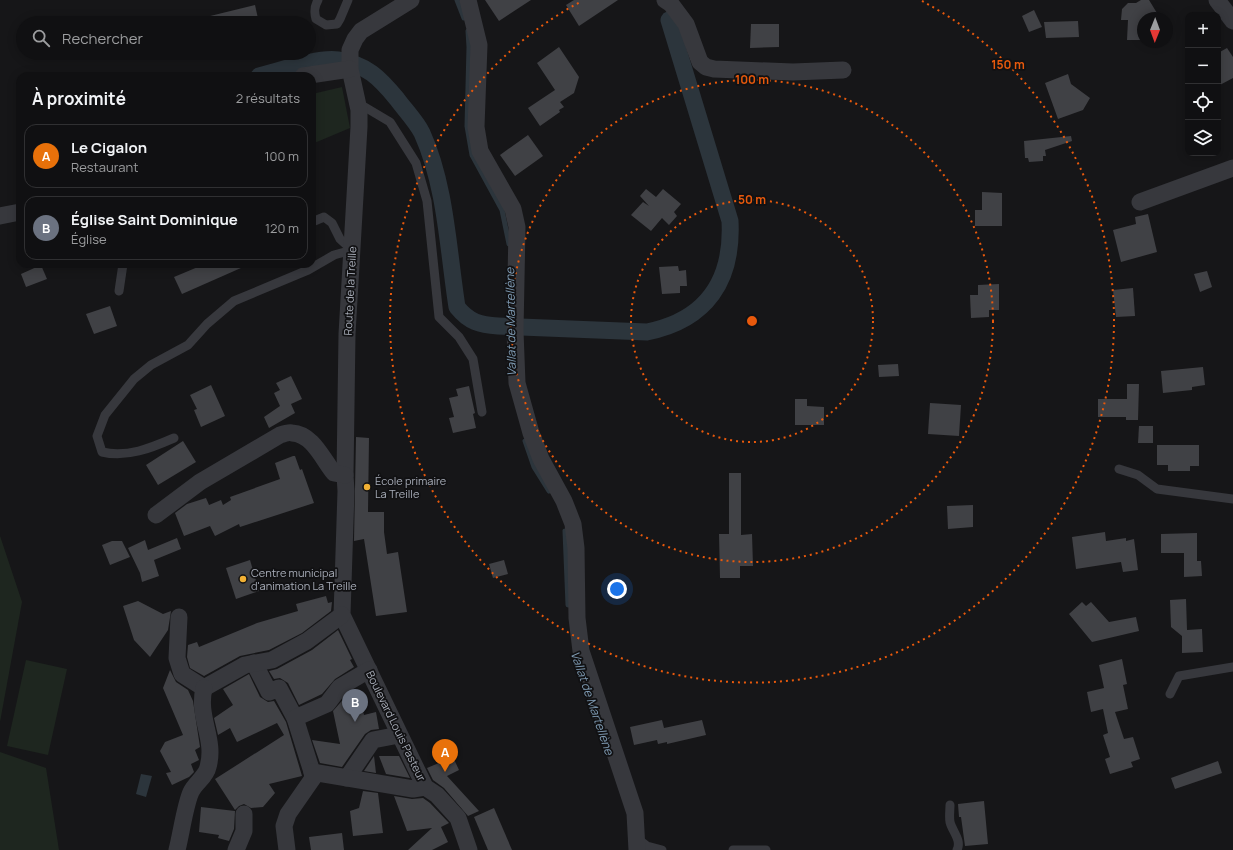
<!DOCTYPE html>
<html lang="fr">
<meta charset="utf-8">
<style>
body{margin:0;font-family:Manrope,sans-serif;background:#19191b;color:#f1f3f6}
.controls{position:absolute;right:12px;top:12px;display:grid;overflow:hidden;border-radius:8px;box-shadow:0 2px 10px #0003}
.controls button{width:36px;height:36px;display:grid;place-items:center;padding:0;border:0;border-bottom:1px solid #303032;background:#101012;color:#f1f3f6;font:20px sans-serif}
.compass{position:absolute;left:1137px;top:12px;width:36px;height:36px;border-radius:50%;background:#101012;box-shadow:0 2px 10px #0003;rotate:181deg}
.you{position:absolute;left:617px;top:589px;width:14px;height:14px;margin:-10px;border:3px solid #fff;border-radius:50%;background:#1a73e8;box-shadow:0 0 0 6px #1a73e833}
.badge{display:grid;place-items:center;width:26px;height:26px;border-radius:50%;background:#f2b134;color:#fff;font-size:13px;font-weight:700}
.pin{position:absolute;translate:-50% -33px;filter:drop-shadow(0 1px 2px #0008)}
.pin::after{content:'';position:absolute;top:21px;width:14px;height:12px;background:inherit;clip-path:polygon(0 0,100% 0,50% 100%)}
.list{margin:0;padding:0;list-style:none}
h2{display:flex;justify-content:space-between;align-items:center;height:52px;margin:0;padding:0 16px;font-size:17px}
h2 small{font-size:13px;font-weight:400;color:#9c9d9f}
.list li{display:grid;grid-template-columns:26px 1fr auto;gap:12px;align-items:center;box-sizing:border-box;height:64px;margin:0 8px 8px;padding:0 8px;border:1px solid #303032;border-radius:12px}
.list b{display:block;font-size:15px;white-space:nowrap}
.list p{margin:0;font-size:13px;white-space:nowrap;color:#9c9d9f}
.list em{font-size:13px;font-style:normal;color:#9c9d9f}
.icon{flex:none;width:22px;height:22px;fill:none;stroke:currentColor;stroke-width:2;stroke-linecap:round;stroke-linejoin:round}
.map{position:relative;flex:none;width:1233px;height:850px;overflow:hidden}
.search{position:absolute;background:#101012;box-shadow:0 2px 10px #0003;left:16px;top:16px;width:300px;height:44px;display:flex;align-items:center;gap:10px;box-sizing:border-box;padding:0 14px;border-radius:22px;color:#9c9d9f;font-size:15px}
.panel{position:absolute;background:#101012;box-shadow:0 2px 10px #0003;left:16px;top:72px;width:300px;height:196px;border-radius:12px}
.map>svg:first-child{display:block}
.green{fill:#1e261f}
.water{fill:#2c353c}
.lines{fill:none;stroke-linecap:round;stroke-linejoin:round}
.stream{stroke:#2c353c;stroke-width:5}
.canal{stroke:#2c353c;stroke-width:17}
.building{fill:#404145}
.lane{stroke:#37383d;stroke-width:9}
.street{stroke:#37383d;stroke-width:17}
.ring{fill:none;stroke:#e8590c;stroke-width:2;stroke-dasharray:2 4}
.poi-dot{fill:#f2b134;stroke:#111113;stroke-width:1.5}
.labels{text-anchor:middle;stroke-width:3.5;stroke-linejoin:round;paint-order:stroke}
.street-label{font-size:11px;fill:#a8adb8;stroke:#111113}
.poi-label{font-size:11px;fill:#a8adb8;stroke:#111113;text-anchor:start}
.water-label{font-size:12px;font-style:italic;fill:#7f9bb3;stroke:#111113}
.centre{fill:#e8590c;stroke:#111113;stroke-width:2}
.ring-label{font-size:12px;text-anchor:middle;font-weight:bold;fill:#e8590c;stroke:#111113;stroke-width:3.5;stroke-linejoin:round;paint-order:stroke}
</style>
<div class="map">
<svg width="1233" height="850" viewBox="0 0 1233 850">
<rect width="100%" height="100%" fill="#161618"/>
<g class="green">
<path d="M342,87L350,128L312,144V94Z"/>
<path d="M0,536L22,602L0,722Z"/>
<path d="M26,660L67,669L48,755L7,746Z"/>
<path d="M0,752L46,768L59,850H0Z"/>
</g>
<path class="water" d="M141,774L152,776L146,797L136,794Z"/>
<g class="lines">
<g class="stream">
<path d="M457,0L464,18"/>
<path d="M468,31L469,47L467,126L472,155L502,210L509,244"/>
<path d="M525,441L534,467L549,491"/>
<path d="M565,531L568,605"/>
</g>
<path class="canal" d="M259,76C279,71 318,57 338,60C367,65 379,77 397,99C405,110 416,121 422,133C446,186 448,250 457,307C469,322 480,325 498,326L647,332C707,320 733,280 730,221L669,20"/>
</g>
<g class="building">
<path d="M485,0H531L499,21Z"/>
<path d="M574,0H618L579,26L566,5Z"/>
<path d="M1141,0H1149L1160,18H1143V40H1127L1128,20H1121L1122,9L1128,3H1136Z"/>
<path d="M255,5L259,23H202V18Z"/>
<path d="M1034,10L1042,27L1029,32L1022,16Z"/>
<path d="M1078,21L1079,37L1046,38L1044,22Z"/>
<path d="M751,24H779V47L750,48Z"/>
<path d="M559,47L579,77L574,93L560,102L564,107L559,110L560,112L540,126L528,108L555,90L537,63Z"/>
<path d="M1227,48L1233,57V78L1218,86V53Z"/>
<path d="M1068,74L1071,84L1090,98L1083,110L1058,119L1045,83Z"/>
<path d="M528,135L543,156L515,176L500,155Z"/>
<path d="M1071,136L1072,141L1045,150L1046,156H1043V161L1029,162L1028,158H1025L1024,141Z"/>
<path d="M646,189L656,197L663,189L681,204L674,212L677,216L669,225L662,218L651,231L631,215L643,202L649,206L640,196Z"/>
<path d="M982,192L1002,193V226H975V210H982Z"/>
<path d="M1148,214L1157,252L1121,262L1113,230L1136,224L1135,217Z"/>
<path d="M205,264H250L182,294L174,277Z"/>
<path d="M41,265L47,279L26,287L21,274Z"/>
<path d="M678,266L679,271L686,270L687,286H680V293L662,294L659,267Z"/>
<path d="M1207,271L1212,287L1200,292L1194,274Z"/>
<path d="M999,284V310H989V317L971,318L970,295H978V285Z"/>
<path d="M1133,288L1135,316L1116,317L1113,290Z"/>
<path d="M110,306L117,326L94,334L86,314Z"/>
<path d="M898,364L899,376L879,377L878,365Z"/>
<path d="M1203,367L1205,385L1192,387V390L1163,393L1161,371Z"/>
<path d="M291,376L302,399L291,404L295,413L269,428L264,417L280,406L274,393L280,390L276,383Z"/>
<path d="M1127,384H1139L1138,420H1126V417H1098V399H1127Z"/>
<path d="M211,385L225,416L201,427L194,410L197,409L190,395Z"/>
<path d="M469,386L475,413L473,414L476,428L453,433L449,418L454,417L449,398L458,396L456,389Z"/>
<path d="M795,399H807V406L824,407V425H795Z"/>
<path d="M930,403L961,405L959,436L928,434Z"/>
<path d="M1139,426H1153V443H1138Z"/>
<path d="M356,437L369,438L368,512H384V532L387,554L398,552L407,612L376,616L364,539L354,541Z"/>
<path d="M183,441L196,462L158,485L146,465Z"/>
<path d="M1157,445H1199V466H1190V471H1168V465H1157Z"/>
<path d="M293,456H295L300,470L302,469L314,503L240,527L239,524L215,536L210,526L184,536L175,513L187,504L206,498L209,505L221,500L223,505L231,500L230,497L280,479L275,463Z"/>
<path d="M729,473H741V535L752,534L753,566H740V578H720L719,534H729Z"/>
<path d="M973,505V527L948,529L947,506Z"/>
<path d="M1105,532L1106,541L1126,538V541L1134,539L1138,570L1123,572L1121,562L1076,569L1072,537Z"/>
<path d="M1197,533V561H1201L1202,576L1184,577V553H1161V534Z"/>
<path d="M177,538L181,549L154,560L159,576L142,582L140,573L128,548L145,540L148,550Z"/>
<path d="M112,541H122L130,557L110,565L102,545Z"/>
<path d="M250,560L259,591L236,599L226,568Z"/>
<path d="M504,560L508,574L493,578L489,564Z"/>
<path d="M326,596L328,603L332,602L331,611L302,633L269,650L240,656L204,676L190,668L187,657L188,645L197,642L199,647L257,623L298,611L296,604Z"/>
<path d="M1186,599L1187,630L1202,629L1203,652L1182,653V636L1171,627L1170,600Z"/>
<path d="M138,601L163,614L171,611L168,630L150,657L134,640L123,606Z"/>
<path d="M1082,602L1086,606L1091,602L1109,622L1136,617L1139,631L1092,642L1069,614Z"/>
<path d="M338,630L352,659L350,660L354,667L335,679L322,694L299,705L288,683L280,678L274,679L269,671L277,669L312,650Z"/>
<path d="M1122,659L1127,684L1123,685L1128,709L1115,712L1124,739L1133,737L1140,759L1131,762L1133,767L1110,774L1105,759L1110,757L1103,735L1108,733L1103,709L1091,712L1087,692L1104,688L1099,665Z"/>
<path d="M170,670L176,682L188,690L193,701L200,747L195,750L199,760L191,764L194,772L189,777L172,785L166,773L171,772L160,751L165,742L183,735L163,688Z"/>
<path d="M249,674L260,697L268,702L274,701L286,722L302,776L269,784L275,793L263,807L251,808L244,804L239,806L235,810L215,779L284,735L277,723L237,742L230,728L218,735L214,718L233,705L223,689Z"/>
<path d="M354,691L355,695L359,694L364,715L376,712L379,729L371,730L365,734L342,767L320,763L312,740L340,744L333,711L347,695Z"/>
<path d="M662,720L664,728L702,720L706,735L667,744V742L658,744L657,740L634,745L630,727Z"/>
<path d="M374,756L376,773L364,771Z"/>
<path d="M379,756H399L410,778L386,774Z"/>
<path d="M453,757L459,770L447,776L479,811L468,816L444,788L433,780L427,768Z"/>
<path d="M1218,761L1222,773L1175,789L1171,778Z"/>
<path d="M363,791L378,793L383,833L353,836L350,811L359,808Z"/>
<path d="M394,796L412,799L423,798L430,803L449,823L441,827L448,842L432,850H408L432,828L407,831Z"/>
<path d="M984,801L988,844L965,846L961,817H959L958,804Z"/>
<path d="M201,807L235,811L234,829L229,841L218,838L219,835L199,832Z"/>
<path d="M494,808L512,850H488L474,817Z"/>
<path d="M342,833L344,850H311L309,837Z"/>
</g>
<g class="lines">
<g class="lane">
<path d="M318,0C314,7 314,12 316,19L326,25L337,24L340,19L348,0"/>
<path d="M358,103L390,122L416,163L427,201L439,317L459,337L473,359L482,412"/>
<path d="M312,222L324,217L332,223L340,239L352,250"/>
<path d="M119,291L123,264"/>
<path d="M174,438C151,448 127,458 102,452L97,436L105,415L134,379L151,365L188,345L207,324L234,301L308,270L334,255L352,250"/>
<path d="M1119,469L1138,475L1157,489L1233,499"/>
<path d="M1170,694L1179,676L1233,667"/>
<path d="M950,805C950,810 949,817 950,822C952,831 962,840 957,850"/>
<path d="M638,839L647,846L662,850"/>
<path d="M733,850H766"/>
</g>
<g class="street">
<path d="M411,0L361,31L355,39L350,50V69L359,110V127L347,334L345,475L346,491L342,615L425,787L437,795L458,818L469,850"/>
<path d="M468,0L479,45L476,127L480,151L513,209L517,227L515,331L517,383L531,433L541,459L564,501L573,524L576,548L577,618L581,651L635,813L637,850"/>
<path d="M665,0L671,4L686,24L700,62L706,67L714,69L793,72L843,70"/>
<path d="M1217,0L1233,21"/>
<path d="M303,76L350,69"/>
<path d="M1140,202L1233,168"/>
<path d="M0,216L20,212"/>
<path d="M156,515L200,482L280,435C283,434 289,432 292,433C313,434 323,460 334,473L345,475"/>
<path d="M179,617L177,658L182,674L204,688"/>
<path d="M254,663L269,692L279,688L295,718"/>
<path d="M204,688L245,665L272,660L307,641L342,615"/>
<path d="M312,772L295,718L327,704L340,687L369,670"/>
<path d="M347,778L373,740L399,735"/>
<path d="M177,850C181,835 185,805 191,792C195,783 206,777 208,767C216,739 197,718 204,688"/>
<path d="M236,850L244,831V814"/>
<path d="M287,850L284,826L288,814L313,778L312,772L413,789L425,787"/>
</g>
</g>
<g class="ring">
<circle cx="752" cy="321" r="121"/>
<circle cx="752" cy="321" r="241"/>
<path d="M922 1A362 362 0 1 1 582 1"/>
</g>
<g class="poi-dot">
<circle cx="367" cy="487" r="4"/>
<circle cx="243" cy="579" r="4"/>
</g>
<g class="labels">
<g class="street-label">
<text transform="translate(350 291) rotate(-87)" y="4">Route de la Treille</text>
<text transform="translate(396 726) rotate(64)" y="4">Boulevard Louis Pasteur</text>
</g>
<g class="poi-label">
<text x="375" y="485">École primaire<tspan x="375" dy="13">La Treille</tspan></text>
<text x="251" y="577">Centre municipal<tspan x="251" dy="13">d'animation La Treille</tspan></text>
</g>
<g class="water-label">
<text transform="translate(511 322) rotate(-91)" y="4">Vallat de Martellène</text>
<text transform="translate(592 703) rotate(71)" y="4">Vallat de Martellène</text>
</g>
</g>
<circle cx="752" cy="321" r="6" class="centre"/>
<g class="ring-label">
<text x="1008" y="69">150 m</text>
<text x="752" y="84">100 m</text>
<text x="752" y="204">50 m</text>
</g>
</svg>
<div class="controls">
<button>+</button>
<button>−</button>
<button><svg class="icon" aria-label="locate" viewBox="0 0 24 24"><circle cx="12" cy="12" r="6"/><path d="M12 2v4M12 18v4M2 12h4M18 12h4"/></svg></button>
<button><svg class="icon" aria-label="layers" viewBox="0 0 24 24"><path d="M12 4l9 5-9 5-9-5zM3 14l9 5 9-5"/></svg></button>
</div>
<svg class="compass" viewBox="-18 -18 36 36"><path d="M0-13l5 13h-10z" fill="#e53935"/><path d="M0 13l5-13h-10z" fill="#9c9d9f"/></svg>
<div class="you"></div>
<div class="pin badge" style="left:445px;top:772px;background:#e8710a">A</div>
<div class="pin badge" style="left:355px;top:722px;background:#6b7280">B</div>
<div class="search"><svg class="icon" aria-label="search" viewBox="0 0 24 24"><circle cx="10" cy="10" r="6"/><path d="M15 15l6 6"/></svg>Rechercher</div>
<section class="panel">
<h2>À proximité<small>2 résultats</small></h2>
<ul class="list">
<li><span class="badge" style="background:#e8710a">A</span><div><b>Le Cigalon</b><p>Restaurant</p></div><em>100 m</em></li>
<li><span class="badge" style="background:#6b7280">B</span><div><b>Église Saint Dominique</b><p>Église</p></div><em>120 m</em></li>
</ul>
</section>
</div>
